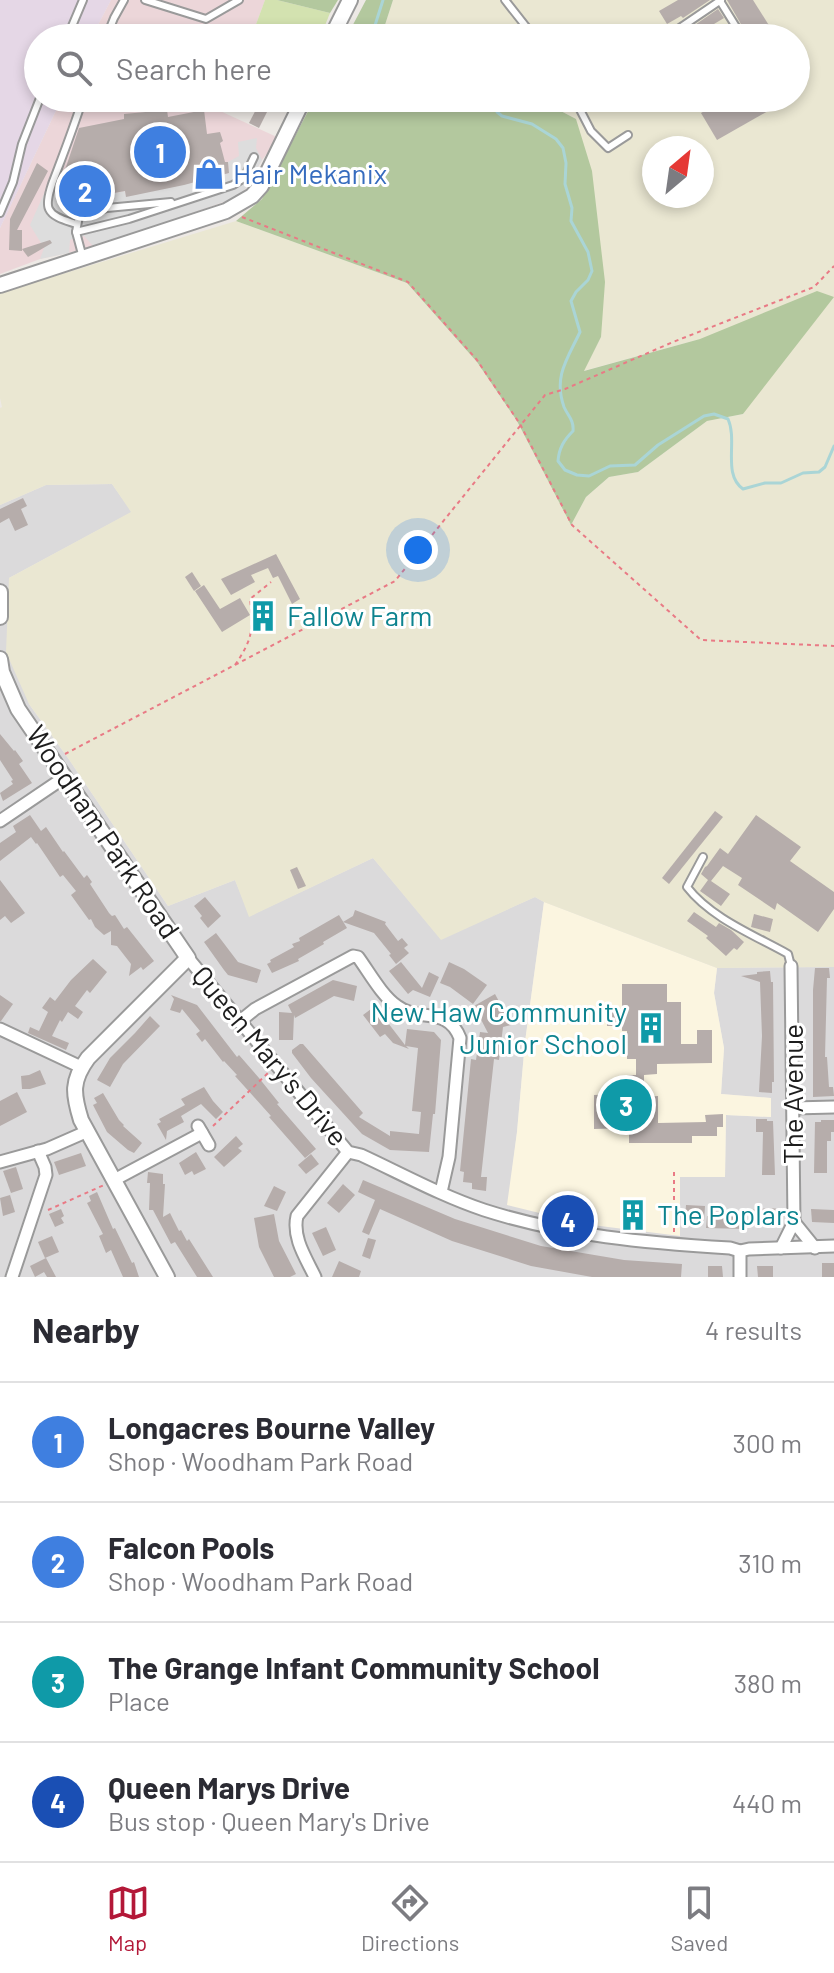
<!DOCTYPE html>
<meta charset="utf-8">
<style>
body{margin:0;font-family:Barlow,sans-serif;background:#f7f7f7;color:#2b2b33}
.compass{position:absolute;left:642px;top:136px;width:72px;height:72px;border-radius:50%;background:#fff;box-shadow:0 4px 12px #0003;rotate:29deg}
.you{position:absolute;left:418px;top:550px;width:28px;height:28px;margin:-20px;border:6px solid #fff;border-radius:50%;background:#1a73e8;box-shadow:0 0 0 12px #1a73e833}
.badge{display:grid;place-items:center;width:52px;height:52px;border-radius:50%;background:#b31838;color:#fff;font-size:26px;font-weight:700}
.pin{position:absolute;translate:-50% -50%;border:4px solid #fff;box-shadow:0 2px 8px #0006}
.list{margin:0;padding:0;list-style:none}
h2{display:flex;justify-content:space-between;align-items:center;height:104px;margin:0;padding:0 32px;font-size:34px}
h2 small{font-size:26px;font-weight:400;color:#7c7c81}
.list li{display:grid;grid-template-columns:52px 1fr auto;gap:24px;align-items:center;box-sizing:border-box;height:120px;padding:0 32px;border-top:2px solid #e1e1e2}
.list b{display:block;font-size:30px;white-space:nowrap}
.list p{margin:0;font-size:26px;white-space:nowrap;color:#7c7c81}
.list em{font-size:26px;font-style:normal;color:#7c7c81}
.icon{flex:none;width:44px;height:44px;fill:none;stroke:currentColor;stroke-width:2;stroke-linecap:round;stroke-linejoin:round}
.map{position:relative;flex:none;width:834px;height:1277px;overflow:hidden}
.search{position:absolute;background:#fff;box-shadow:0 4px 12px #0003;left:24px;right:24px;top:24px;height:88px;display:flex;align-items:center;gap:20px;box-sizing:border-box;padding:0 28px;border-radius:44px;color:#7c7c81;font-size:30px}
.sheet{height:584px;background:#fff}
nav{display:flex;justify-content:space-around;align-items:center;box-sizing:border-box;height:112px;border-top:2px solid #e1e1e2;background:#fff;font-size:22px;color:#7c7c81}
nav a{display:grid;justify-items:center;gap:4px}
nav .on{color:#b31838}
.map>svg:first-child{display:block}
.residential{fill:#dbdadb}
.commercial{fill:#ecd6d9}
.industrial{fill:#e5d7e6}
.education{fill:#fbf5e0}
.farmland{fill:#eae7d2;fill-rule:evenodd}
.grass{fill:#d3e2b0}
.forest{fill:#b3c89e}
.parking{fill:#ddd}
.lines{fill:none;stroke-linecap:round;stroke-linejoin:round}
.stream{stroke:#aad5d6;stroke-width:3}
.building{fill:#b6adab}
.service-casing{stroke:#9a9a9a;stroke-width:10}
.minor-casing{stroke:#9a9a9a;stroke-width:15}
.tertiary-casing{stroke:#9a9a9a;stroke-width:18}
.path{stroke:#e97a85;stroke-width:2;stroke-dasharray:4 4;stroke-linecap:butt}
.service{stroke:#fff;stroke-width:6}
.minor{stroke:#fff;stroke-width:11}
.tertiary{stroke:#fff;stroke-width:14}
.labels{text-anchor:middle;stroke-width:6;stroke-linejoin:round;paint-order:stroke}
.shop-label{font-size:28px;fill:#366cbe;stroke:#fff;text-anchor:start}
.culture-label{font-size:28px;fill:#0d838f;stroke:#fff;text-anchor:start}
.street-label{font-size:28px;fill:#1d1d1d;stroke:#fff}
</style>
<div class="map">
<svg width="834" height="1277" viewBox="0 0 834 1277">
<rect width="100%" height="100%" fill="#ede9e5"/>
<path class="residential" d="M112,484L132,512L9,578L29,704L68,758L168,906L235,880L250,916L373,858L441,939L535,897L544,902L525,1042L517,1132L508,1205L680,1177H725L726,1115L771,1117L770,1098L721,1094L724,1048L714,993L717,968L834,967V1277H0V505L46,485Z"/>
<g class="commercial">
<path d="M111,0H265L251,38H91Z"/>
<path d="M62,98H223L218,110L279,138L262,160L245,189L235,198L94,247L40,259L0,274V228Z"/>
</g>
<path class="industrial" d="M0,0H111L91,38H38V98H62L0,228Z"/>
<path class="education" d="M544,902L717,968L714,993L724,1048L721,1094L771,1098V1117L726,1115L725,1177H680V1236L584,1224L507,1205L517,1132L525,1042Z"/>
<path class="farmland" d="M393,0H834V967L717,968L544,902L535,897L441,940L373,858L249,917L235,880L168,906L68,758L29,704L6,652L9,578L131,512L112,484L46,485L0,505V408L2,407L0,398V293L236,221L407,283L477,362L517,421L571,524L586,497L609,477L638,472L707,421L744,414L700,339L583,371L601,337L576,119L536,98H796V38H425L383,31ZM654,148H702V196H654Z"/>
<path class="grass" d="M265,0H277L330,13L320,38H251Z"/>
<g class="forest">
<path d="M277,0H338L330,13Z"/>
<path d="M366,0H393L383,31L425,38H346Z"/>
<path d="M315,98H536L576,119L592,171L605,282L601,337L584,371L700,339L817,291L834,297L743,414L707,421L638,472L609,477L586,497L571,525L517,421L477,362L407,283L236,221L262,199Z"/>
</g>
<path class="parking" d="M257,138L256,148L262,160L245,189L235,198L94,247L84,236L78,237L70,240L69,253L40,259L44,248L30,225L50,180H62L63,199L66,202L125,191L126,196L229,173L228,162L239,156L238,142Z"/>
<g class="lines">
<g class="stream">
<path d="M371,38L383,0"/>
<path d="M494,98L497,112L502,116L532,124L556,139L563,148L566,163L565,184L572,208L571,221L588,252L592,271L588,280L576,292L571,301L580,332C568,358 553,376 564,407C568,416 574,420 573,431C564,440 559,448 558,461L565,470L577,475L589,476L610,466L635,465L658,445L704,416L714,414L728,419C738,441 722,474 743,489L765,483H781L803,473L819,472L825,467L834,446"/>
</g>
</g>
<g class="building">
<path d="M678,0H710L683,18L681,16L667,24L659,11Z"/>
<path d="M727,0H753L777,38H749Z"/>
<path d="M718,9L724,18L694,36L689,29Z"/>
<path d="M262,98H274L259,128L249,123Z"/>
<path d="M726,98H791L717,140L701,113Z"/>
<path d="M167,110L168,117L204,110L207,134L220,132L223,141L220,143L225,162H228L229,173L184,185L126,197L125,191L75,200L73,174L63,176L79,128L124,119V114Z"/>
<path d="M37,163L48,171L17,230H22V251L9,250L10,219Z"/>
<path d="M50,240L52,243L28,257L22,249Z"/>
<path d="M23,498L27,506L21,509L28,525L15,531L9,518L0,523V509Z"/>
<path d="M276,554L300,599L292,604L278,576L273,578L268,568L251,575L255,582L231,595L221,579Z"/>
<path d="M192,572L201,586L194,591L185,577Z"/>
<path d="M204,585L220,609L240,598L250,615L222,632L195,591Z"/>
<path d="M265,603L273,624L262,628L254,607Z"/>
<path d="M0,734L14,751L15,750L23,761L19,764L32,783L3,801L0,793L13,784L11,781L13,780L0,760Z"/>
<path d="M715,811L723,817L669,884L662,878Z"/>
<path d="M30,815L41,831L46,827L63,852L64,851L84,878L87,875L92,882L90,884L109,913L112,916L115,915L124,929L127,927L154,961L143,970L141,967L129,976L131,964L117,946L111,945V931L104,935L95,927L91,919L89,920L71,895L76,891L63,875L60,877L37,843L36,844L31,837L0,861V843L16,832L13,826Z"/>
<path d="M756,815L801,847L790,861L834,892V909L818,932L777,903L775,910L738,885L742,878L723,866L711,881L730,894L721,906L700,891L708,880L701,874L705,867L707,866L720,848L728,854Z"/>
<path d="M297,867L306,886L298,889L290,870Z"/>
<path d="M0,880L25,913L11,923L5,916L0,920Z"/>
<path d="M205,897L221,916L208,928L200,918L202,916L194,906Z"/>
<path d="M355,910L386,922L385,924L398,941L402,938L408,945L404,948L409,953L396,964L389,955L391,954L374,933L343,922L353,916Z"/>
<path d="M694,912L716,927L719,923L731,930L744,942L737,950L734,948L726,956L706,938L708,936L687,921Z"/>
<path d="M754,914L773,919L770,932L751,927Z"/>
<path d="M339,915L347,928L323,942L324,944L298,959L299,961L272,973L267,964L271,962L270,960L294,947L292,944L300,941L299,938Z"/>
<path d="M216,933L238,962L261,970L257,983L228,975L224,970L204,942Z"/>
<path d="M93,959L107,972L90,993L87,990L75,1006L83,1012L78,1019L68,1012L62,1022L60,1020L52,1036L69,1043L66,1050L28,1033L30,1027L39,1031L48,1012L42,1008L50,997L55,1001L71,980Z"/>
<path d="M401,962L422,988L429,972L439,977L430,997L413,990L408,994L389,971Z"/>
<path d="M449,962L464,969L487,985L473,1004L450,987L440,983Z"/>
<path d="M815,968H829L830,978H827L825,1057H827L829,1087H833L834,1096L813,1097V990Z"/>
<path d="M770,971L771,982H773L774,1082H772V1093L759,1092L762,1036L760,982L741,976L757,974V972Z"/>
<path d="M333,980L357,986L354,1001L334,996L295,1018L294,1015L293,1040H279V1012L292,1013L288,1005Z"/>
<path d="M622,984H667V1002H681V1044H697V1030H712V1063L657,1064V1074L644,1075V1097L658,1096V1123L706,1122L705,1115L723,1114V1127H717V1136H692V1143H629V1128L594,1129V1095L623,1094V1085H628L627,1075H636V1059H627V1031H622V1026H607V1010H622Z"/>
<path d="M495,994L502,1007L505,1005L515,1024L503,1027L499,1060L494,1059L481,1177H487L486,1191L472,1189V1183L463,1182L464,1172L460,1171L471,1059L476,1060L480,1032L488,1033L474,1006Z"/>
<path d="M0,995L13,1004L1,1021H0Z"/>
<path d="M171,995L197,1005L237,1057L239,1055L259,1078L279,1103L277,1104L316,1149L305,1158L269,1117L271,1116L235,1076L237,1075L224,1061L223,1062L205,1039L202,1042L196,1034L200,1031L182,1009L180,1013L170,1010L174,999Z"/>
<path d="M375,1006L405,1045L407,1029L434,1032L441,1040L435,1114H433L429,1152L390,1150L362,1134L311,1078L292,1053V1050L300,1044H303L363,1113L359,1117L390,1136V1131L419,1134L421,1112L412,1111L418,1048L406,1046L409,1049L393,1043L385,1034L380,1037L363,1015Z"/>
<path d="M150,1016L160,1026L123,1064L110,1087L97,1080L110,1058L135,1033Z"/>
<path d="M40,1070L46,1084L30,1089H22L21,1076L29,1075Z"/>
<path d="M204,1087L213,1101L223,1112L216,1119L201,1104L181,1116L184,1122L167,1131L166,1140L157,1124L161,1122L159,1119L185,1105L181,1099Z"/>
<path d="M17,1092L27,1112L0,1126V1101Z"/>
<path d="M103,1093L119,1120L124,1125L123,1126L142,1143L134,1153L128,1150L107,1132L93,1105L97,1103L94,1098Z"/>
<path d="M756,1119H767V1121H773L775,1175H762L763,1132H756Z"/>
<path d="M821,1120H834V1132H831V1141H827V1173H814L815,1122H821Z"/>
<path d="M236,1136L243,1144L238,1148L242,1151L224,1167L214,1157Z"/>
<path d="M196,1152L206,1169L194,1175L192,1171L185,1175L179,1163Z"/>
<path d="M81,1153L86,1166L59,1175L54,1162Z"/>
<path d="M311,1154L319,1164L306,1174L298,1165Z"/>
<path d="M16,1167L23,1189L11,1193L3,1171Z"/>
<path d="M148,1172L163,1174V1184H165L163,1217L170,1213L179,1231L181,1230L187,1241L189,1239L213,1277H197L175,1242L171,1244L153,1210H149L150,1183H147Z"/>
<path d="M363,1180L455,1219L541,1246L624,1260L682,1264L681,1277H592L531,1266L452,1241L380,1209L369,1235L362,1232L375,1200L358,1192Z"/>
<path d="M343,1184L355,1195L339,1213L327,1203Z"/>
<path d="M274,1186L286,1192L277,1211L264,1206Z"/>
<path d="M97,1192L113,1229L115,1228L132,1263L134,1262L139,1277H123L111,1250L106,1253L99,1236L103,1234L87,1203L91,1201L89,1196Z"/>
<path d="M10,1195L15,1212L3,1216L0,1198Z"/>
<path d="M638,1202L645,1224L629,1229L622,1207Z"/>
<path d="M686,1205L705,1206L704,1221L685,1220Z"/>
<path d="M769,1208L780,1209V1222L749,1223V1210Z"/>
<path d="M61,1209L64,1216L61,1218L64,1223L55,1227L49,1214Z"/>
<path d="M811,1209L834,1210V1223L812,1222Z"/>
<path d="M274,1214L279,1241L296,1274L290,1277H274L259,1247L254,1218Z"/>
<path d="M707,1216L746,1217V1229L706,1228Z"/>
<path d="M326,1227L336,1250L323,1256L312,1233Z"/>
<path d="M52,1236L59,1252L45,1258L38,1242Z"/>
<path d="M368,1238L376,1240L370,1259L362,1256Z"/>
<path d="M46,1258L56,1277H47L44,1272L35,1277L30,1266Z"/>
<path d="M339,1261L361,1271L359,1277H332Z"/>
<rect x="822" y="1263" width="12" height="14"/>
<path d="M708,1266H722L723,1277H708Z"/>
<path d="M757,1266H773V1277H758Z"/>
</g>
<g class="lines">
<defs>
<g id="service">
<path d="M145,0L206,19L239,0"/>
<path d="M505,0L535,38"/>
<path d="M720,1L743,38"/>
<path d="M668,36L721,0"/>
<path d="M67,38L83,0"/>
<path d="M106,38L114,18L124,0"/>
<path d="M609,38L625,32L668,36"/>
<path d="M574,98L591,131L608,148L628,135"/>
<path d="M709,98H711"/>
<path d="M0,213L13,182L22,144L40,98"/>
<path d="M76,224C68,221 53,218 49,209C46,203 50,190 52,184C63,155 74,127 83,98"/>
<path d="M76,232L129,219L233,185L244,178L254,157"/>
<path d="M83,258L76,232L79,216L107,208L171,202"/>
<path d="M703,857L687,887C711,918 754,935 788,954L791,966"/>
</g>
<g id="minor">
<path d="M0,821L65,777"/>
<path d="M188,958L348,1152L361,1155C402,1174 442,1196 484,1210C565,1236 647,1243 730,1248L740,1251L749,1249L834,1246"/>
<path d="M239,1022L255,1009L353,956L358,957C369,972 382,996 397,1006C419,1023 447,1005 460,1038L449,1157L441,1192"/>
<path d="M0,1029L81,1067"/>
<path d="M793,1108L834,1107"/>
<path d="M198,1126L209,1145"/>
<path d="M0,1162L47,1149L88,1131"/>
<path d="M114,1180L202,1133"/>
<path d="M794,1222L815,1248"/>
<path d="M781,1248L794,1222L791,966"/>
<path d="M740,1251V1277"/>
<path d="M12,1277L46,1175L45,1167L38,1151"/>
<path d="M315,1277C306,1258 292,1238 297,1216L348,1152"/>
</g>
<g id="tertiary">
<path d="M331,38L350,0"/>
<path d="M0,285L226,211L252,196L261,186L304,98"/>
<path d="M0,592V617"/>
<path d="M0,659L2,672L18,709L188,958L88,1058C71,1081 73,1094 81,1120L167,1277"/>
</g>
</defs>
<use href="#service" class="service-casing"/>
<use href="#minor" class="minor-casing"/>
<use href="#tertiary" class="tertiary-casing"/>
<g class="path">
<path d="M242,217L408,282L477,360L520,424L572,525L701,640L834,646"/>
<path d="M235,665C252,640 254,630 250,599L271,582"/>
<path d="M65,754L395,581L545,395L565,389L673,342L814,287L834,266"/>
<path d="M213,1126L269,1072"/>
<path d="M48,1210L104,1185"/>
<path d="M674,1232V1172"/>
</g>
<use href="#service" class="service"/>
<use href="#minor" class="minor"/>
<use href="#tertiary" class="tertiary"/>
</g>
<defs>
<symbol id="shop-bare" viewBox="-9 -9 18 18"><path d="M-5-2.5h2.3a2.7 3.5 0 0 1 5.4 0H5L5.5 6h-11ZM-1.5-2.5h3a1.5 2.3 0 0 0-3 0Z" fill="#3f7fe0" stroke="#fff" stroke-width="2.5" paint-order="stroke"/></symbol>
<symbol id="building-bare" viewBox="-9 -9 18 18"><path d="M-4-6H4V6H1V3H-1V6H-4ZM-2.5-4.3h1.7v1.8h-1.7ZM.8-4.3h1.7v1.8H.8ZM-2.5-1h1.7V.8h-1.7ZM.8-1h1.7V.8H.8Z" fill="#0f9aa8" stroke="#fff" stroke-width="2.5" paint-order="stroke"/></symbol>
</defs>
<g fill-rule="evenodd">
<use href="#shop-bare" x="187" y="152" width="44" height="44"/>
<use href="#building-bare" x="241" y="594" width="44" height="44"/>
<use href="#building-bare" x="629" y="1006" width="44" height="44"/>
<use href="#building-bare" x="611" y="1193" width="44" height="44"/>
</g>
<g class="labels">
<g class="shop-label">
<text x="233" y="184">Hair Mekanix</text>
</g>
<g class="culture-label">
<text x="287" y="626">Fallow Farm</text>
<text x="627" y="1022" text-anchor="end">New Haw Community<tspan x="627" dy="32">Junior School</tspan></text>
<text x="657" y="1225">The Poplars</text>
</g>
<g class="street-label">
<text transform="translate(103 832) rotate(56)" y="10">Woodham Park Road</text>
<text transform="translate(270 1056) rotate(50)" y="10">Queen Mary's Drive</text>
<text transform="translate(793 1094) rotate(-90)" y="10">The Avenue</text>
</g>
</g>
</svg>
<svg class="compass" viewBox="-18 -18 36 36"><path d="M0-13l5 13h-10z" fill="#e53935"/><path d="M0 13l5-13h-10z" fill="#7c7c81"/></svg>
<div class="you"></div>
<div class="pin badge" style="left:160px;top:152px;background:#3f7fe0">1</div>
<div class="pin badge" style="left:85px;top:191px;background:#3f7fe0">2</div>
<div class="pin badge" style="left:626px;top:1105px;background:#0f9aa8">3</div>
<div class="pin badge" style="left:568px;top:1221px;background:#1a4fb4">4</div>
<div class="search"><svg class="icon" aria-label="search" viewBox="0 0 24 24"><circle cx="10" cy="10" r="6"/><path d="M15 15l6 6"/></svg>Search here</div>
</div>
<section class="sheet">
<h2>Nearby<small>4 results</small></h2>
<ul class="list">
<li><span class="badge" style="background:#3f7fe0">1</span><div><b>Longacres Bourne Valley</b><p>Shop · Woodham Park Road</p></div><em>300 m</em></li>
<li><span class="badge" style="background:#3f7fe0">2</span><div><b>Falcon Pools</b><p>Shop · Woodham Park Road</p></div><em>310 m</em></li>
<li><span class="badge" style="background:#0f9aa8">3</span><div><b>The Grange Infant Community School</b><p>Place</p></div><em>380 m</em></li>
<li><span class="badge" style="background:#1a4fb4">4</span><div><b>Queen Marys Drive</b><p>Bus stop · Queen Mary's Drive</p></div><em>440 m</em></li>
</ul>
</section>
<nav>
<a class="on"><svg class="icon" aria-label="map" viewBox="0 0 24 24"><path d="M3 6l6-2 6 2 6-2v14l-6 2-6-2-6 2zM9 4v14M15 6v14"/></svg>Map</a>
<a><svg class="icon" aria-label="directions" viewBox="0 0 24 24"><path d="M12 3l9 9-9 9-9-9zM9 14v-3h6M13 9l2 2-2 2"/></svg>Directions</a>
<a><svg class="icon" aria-label="saved" viewBox="0 0 24 24"><path d="M7 4h10v16l-5-4-5 4z"/></svg>Saved</a>
</nav>
